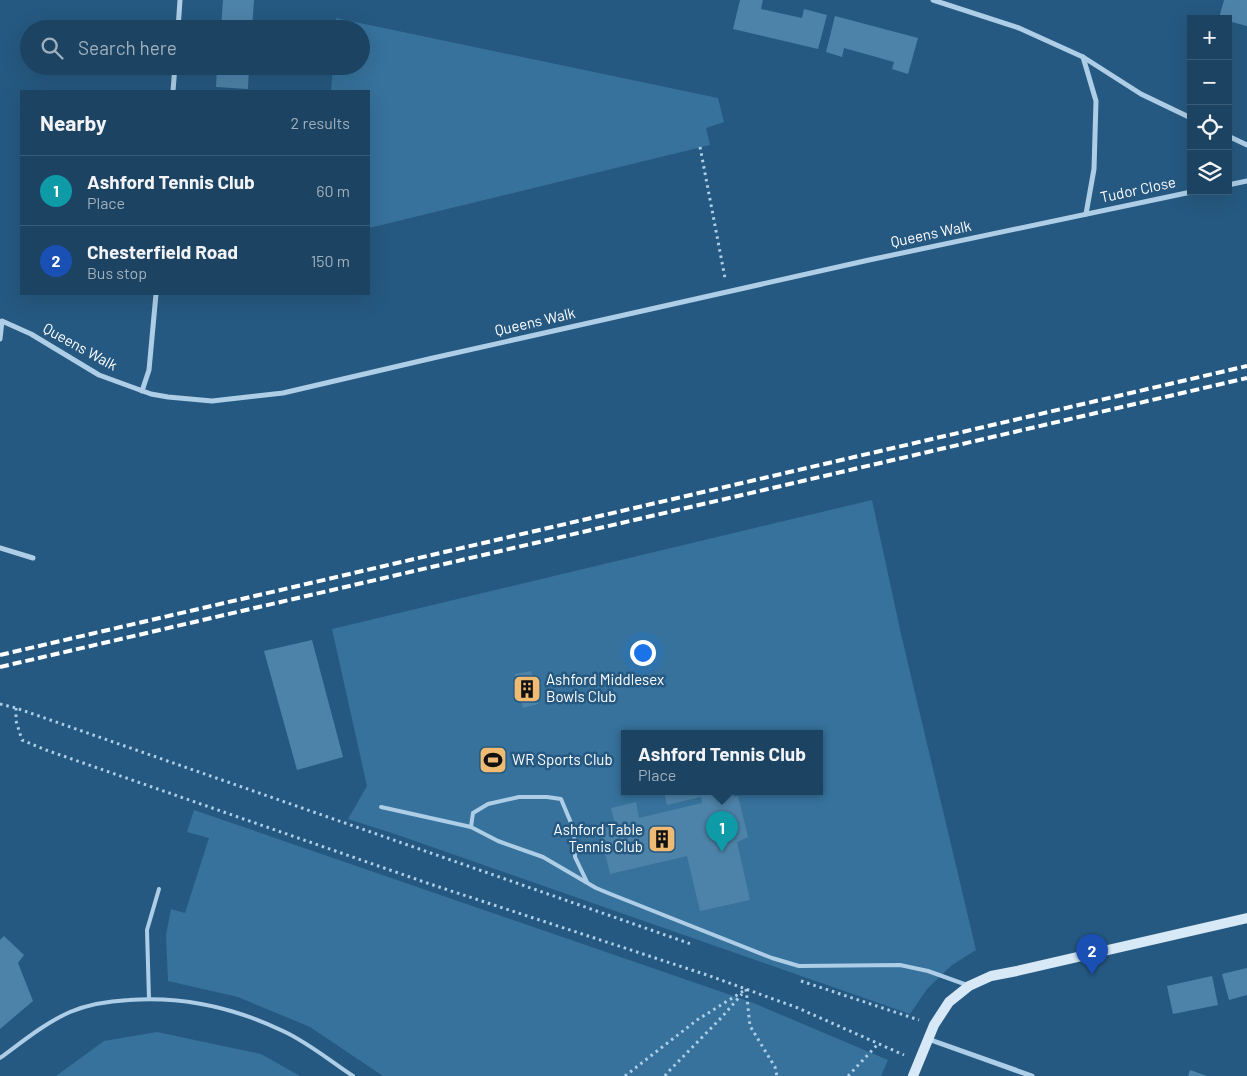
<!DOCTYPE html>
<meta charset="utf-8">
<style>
body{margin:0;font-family:Barlow,sans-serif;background:#254a67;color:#f1f3f6}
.controls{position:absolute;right:15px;top:15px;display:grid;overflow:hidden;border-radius:0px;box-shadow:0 5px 20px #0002}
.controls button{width:45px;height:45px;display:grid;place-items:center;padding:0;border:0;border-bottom:1px solid #3a5c76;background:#1c4361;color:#f1f3f6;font:25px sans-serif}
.you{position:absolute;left:642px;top:652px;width:18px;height:18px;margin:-12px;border:4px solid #fff;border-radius:50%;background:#1a73e8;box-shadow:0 0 0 8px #1a73e833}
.badge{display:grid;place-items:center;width:32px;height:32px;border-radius:50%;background:#8bbbb9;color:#fff;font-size:16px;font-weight:700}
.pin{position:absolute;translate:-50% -41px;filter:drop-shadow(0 1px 2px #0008)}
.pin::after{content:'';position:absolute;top:26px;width:18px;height:15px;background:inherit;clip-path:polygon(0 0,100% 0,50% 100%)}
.popup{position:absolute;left:621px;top:730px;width:202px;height:65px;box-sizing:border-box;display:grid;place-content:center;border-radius:0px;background:#1c4361;filter:drop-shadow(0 1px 4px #0005);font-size:16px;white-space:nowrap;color:#a0b0bd}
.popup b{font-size:19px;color:#f1f3f6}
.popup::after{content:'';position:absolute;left:50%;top:100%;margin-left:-10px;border:10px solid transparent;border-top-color:#1c4361}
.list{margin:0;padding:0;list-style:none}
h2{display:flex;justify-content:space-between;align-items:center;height:65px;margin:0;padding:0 20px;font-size:21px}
h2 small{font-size:16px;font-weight:400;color:#a0b0bd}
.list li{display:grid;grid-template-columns:32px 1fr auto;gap:15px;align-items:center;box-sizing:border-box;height:70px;padding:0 20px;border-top:1px solid #3a5c76}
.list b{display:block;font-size:19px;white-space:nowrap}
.list p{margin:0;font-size:16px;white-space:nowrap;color:#a0b0bd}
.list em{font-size:16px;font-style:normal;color:#a0b0bd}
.icon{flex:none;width:28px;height:28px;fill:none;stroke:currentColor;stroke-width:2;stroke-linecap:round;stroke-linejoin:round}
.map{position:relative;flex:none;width:1247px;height:1076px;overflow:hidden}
.search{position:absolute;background:#1c4361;box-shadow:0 5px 20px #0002;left:20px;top:20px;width:350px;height:55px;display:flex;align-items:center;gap:12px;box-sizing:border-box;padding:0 18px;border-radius:28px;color:#a0b0bd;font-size:19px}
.panel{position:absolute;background:#1c4361;box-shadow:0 5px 20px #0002;left:20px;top:90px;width:350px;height:205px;border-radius:0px}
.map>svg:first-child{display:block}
.green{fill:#36729c;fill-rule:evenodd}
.building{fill:#4e83a9}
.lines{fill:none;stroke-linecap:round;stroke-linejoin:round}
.path{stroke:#adcee6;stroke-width:3;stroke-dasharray:2.5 4;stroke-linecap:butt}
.lane{stroke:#adcee6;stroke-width:4}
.street{stroke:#adcee6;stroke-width:5}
.secondary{stroke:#d7e8f6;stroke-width:10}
.rail{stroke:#fff;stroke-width:4;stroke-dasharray:9 4;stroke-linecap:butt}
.labels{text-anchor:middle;stroke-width:5;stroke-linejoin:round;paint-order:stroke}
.street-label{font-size:15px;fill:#fff;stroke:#265981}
.poi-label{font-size:15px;fill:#fff;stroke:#265981;text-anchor:start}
</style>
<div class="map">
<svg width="1247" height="1076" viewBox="0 0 1247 1076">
<rect width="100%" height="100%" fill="#265981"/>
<g class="green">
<path d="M336,18L718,98L724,122L706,128L710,145L369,228V91H331L333,66H361V29H335Z"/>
<path d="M872,500L901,634L976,950L952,965L927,989L910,1014L395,834L348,819L367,786L332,629ZM624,733H820V791H624Z"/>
<path d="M194,810L751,1002L888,1060L881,1076H383L310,1027L238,997L168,981L166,935L171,909L185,913L209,838L187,832Z"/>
<path d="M157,1032L261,1054L300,1076H56L104,1041Z"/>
</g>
<g class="building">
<path d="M223,0H254L252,29H227L221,28Z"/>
<path d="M740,0H763L761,9L802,18L804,9L827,15L818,49L733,29Z"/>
<path d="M1224,0H1247V26L1228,21V19L1219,18Z"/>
<path d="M835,16L918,38L908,74L892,69L894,62L844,48L842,57L826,52Z"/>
<path d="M217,66H249L248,89L216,87Z"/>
<path d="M312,640L343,757L297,770L264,651Z"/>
<path d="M531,671L538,704L523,708L515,674Z"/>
<path d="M664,791H733L734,797L738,796L748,837L737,842L750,900L700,911L687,856L610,874L599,827L615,824L611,808L636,802L639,818L702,803L701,797L667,805Z"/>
<path d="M4,936L24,955L18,963L33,1001L0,1029V940Z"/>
<path d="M1247,968V995L1229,1000L1222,974Z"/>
<path d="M1212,976L1218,1005L1173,1014L1167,986Z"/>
<path d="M1190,1070L1207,1076H1188Z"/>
</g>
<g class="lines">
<g class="path">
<path d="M700,147L725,278"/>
<path d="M0,704L16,708L691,944"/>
<path d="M16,708V721L22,740L46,750L430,884L710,976L798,1008L904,1055"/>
<path d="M801,981L919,1020"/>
<path d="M746,989L750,1026L775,1067L777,1076"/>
<path d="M625,1076L697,1020L745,990"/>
<path d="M665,1076L668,1072L721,1018L742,994"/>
<path d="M848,1076L878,1044"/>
</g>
<g class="lane">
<path d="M381,807L471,827"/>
<path d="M587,882L575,857L574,830L561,799L547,797H519L488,804L473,813L471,827L498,841L543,857L596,888L608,893L772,958L799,966L900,965L928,971L967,985"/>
<path d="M149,999L147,930L159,889"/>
<path d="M0,1058C22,1042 45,1023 70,1012C89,1004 109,1001 129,1000C182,996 235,1008 283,1031C309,1043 330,1061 353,1076"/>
</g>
<g class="street">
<path d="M933,0L1019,28L1083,57L1141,94L1191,118"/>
<path d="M178,29L180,0"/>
<path d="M1083,57L1096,101L1094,169L1086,214"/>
<path d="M173,91L175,66"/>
<path d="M1228,136L1247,145"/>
<path d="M1228,185L1247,181"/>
<path d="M0,339L2,321L31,334L99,375L151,394L168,397L212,401L283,393L433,358L869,260L1196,191"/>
<path d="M142,391L149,370L156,294"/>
<path d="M0,548L33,558"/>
<path d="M928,1039L1032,1076"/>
</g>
<path class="secondary" d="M913,1076L934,1025L949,1002L969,986L991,976L1017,971L1247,918"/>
<g class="rail">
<path d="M0,655L1247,366"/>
<path d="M0,667L1247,378"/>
</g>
</g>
<defs>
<symbol id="building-square" viewBox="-11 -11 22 22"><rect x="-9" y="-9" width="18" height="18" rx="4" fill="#efbb72" stroke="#265981"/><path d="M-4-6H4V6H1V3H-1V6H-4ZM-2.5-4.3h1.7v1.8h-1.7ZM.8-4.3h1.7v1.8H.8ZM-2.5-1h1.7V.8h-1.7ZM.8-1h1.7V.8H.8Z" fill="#111"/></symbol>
<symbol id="stadium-square" viewBox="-11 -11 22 22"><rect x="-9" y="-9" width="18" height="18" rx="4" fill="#efbb72" stroke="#265981"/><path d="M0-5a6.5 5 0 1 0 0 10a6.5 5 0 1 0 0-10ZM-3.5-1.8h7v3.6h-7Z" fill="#111"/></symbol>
</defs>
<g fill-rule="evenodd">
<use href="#building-square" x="511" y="673" width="32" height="32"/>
<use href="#stadium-square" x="477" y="744" width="32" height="32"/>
<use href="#building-square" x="646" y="823" width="32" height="32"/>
</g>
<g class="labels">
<g class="street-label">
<text transform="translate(1138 190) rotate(-12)" y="5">Tudor Close</text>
<text transform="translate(931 234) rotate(-12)" y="5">Queens Walk</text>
<text transform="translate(535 322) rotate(-13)" y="5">Queens Walk</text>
<text transform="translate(80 347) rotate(29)" y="5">Queens Walk</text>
</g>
<g class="poi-label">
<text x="546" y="685">Ashford Middlesex<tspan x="546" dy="17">Bowls Club</tspan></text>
<text x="512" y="765">WR Sports Club</text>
<text x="643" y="835" text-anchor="end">Ashford Table<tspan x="643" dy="17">Tennis Club</tspan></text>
</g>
</g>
</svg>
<div class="controls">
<button>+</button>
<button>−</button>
<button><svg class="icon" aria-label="locate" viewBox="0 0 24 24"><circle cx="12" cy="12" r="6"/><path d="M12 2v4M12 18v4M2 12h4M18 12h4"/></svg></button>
<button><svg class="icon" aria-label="layers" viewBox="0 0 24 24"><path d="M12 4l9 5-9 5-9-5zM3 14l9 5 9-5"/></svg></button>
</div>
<div class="you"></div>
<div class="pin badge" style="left:722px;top:852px;background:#0f9aa8">1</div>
<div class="popup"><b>Ashford Tennis Club</b>Place</div>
<div class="pin badge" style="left:1092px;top:975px;background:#1a4fb4">2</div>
<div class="search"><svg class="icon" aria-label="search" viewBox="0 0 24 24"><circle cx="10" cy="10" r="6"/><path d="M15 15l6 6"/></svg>Search here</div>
<section class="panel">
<h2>Nearby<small>2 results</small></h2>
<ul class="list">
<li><span class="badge" style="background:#0f9aa8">1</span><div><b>Ashford Tennis Club</b><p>Place</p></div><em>60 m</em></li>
<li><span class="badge" style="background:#1a4fb4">2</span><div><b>Chesterfield Road</b><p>Bus stop</p></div><em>150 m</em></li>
</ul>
</section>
</div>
